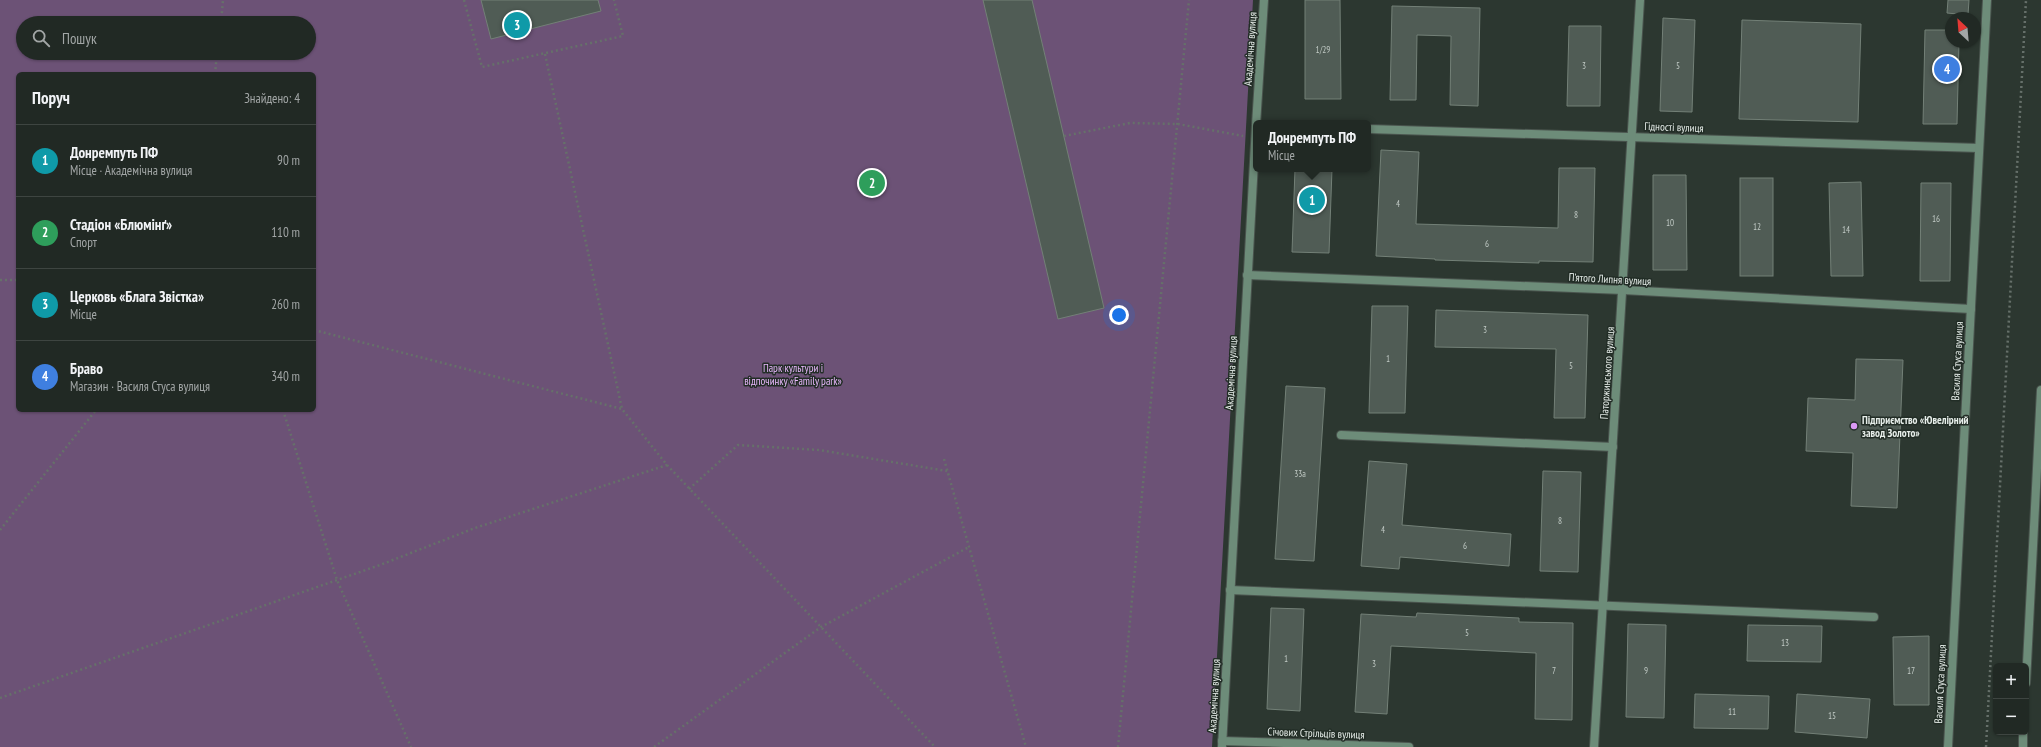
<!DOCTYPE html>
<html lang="uk">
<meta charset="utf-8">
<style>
body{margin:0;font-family:"PT Sans Narrow",sans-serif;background:#2d3531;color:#f1f3f6}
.controls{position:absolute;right:12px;bottom:12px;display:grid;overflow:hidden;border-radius:6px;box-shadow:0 1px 3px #0004}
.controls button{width:36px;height:36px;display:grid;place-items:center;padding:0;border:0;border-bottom:1px solid #3e4541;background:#212924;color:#f1f3f6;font:20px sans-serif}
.compass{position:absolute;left:1945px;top:12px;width:36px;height:36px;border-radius:50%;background:#212924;box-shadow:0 1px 3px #0004;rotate:334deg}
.you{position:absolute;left:1119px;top:315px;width:14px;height:14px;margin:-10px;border:3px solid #fff;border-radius:50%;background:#1a73e8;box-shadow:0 0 0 6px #1a73e833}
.badge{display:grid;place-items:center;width:26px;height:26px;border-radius:50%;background:#8c9099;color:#fff;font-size:13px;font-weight:700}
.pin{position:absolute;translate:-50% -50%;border:2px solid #fff;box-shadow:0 1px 4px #0006}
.popup{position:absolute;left:1253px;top:120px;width:118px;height:52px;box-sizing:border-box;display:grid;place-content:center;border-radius:6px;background:#212924;filter:drop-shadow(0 1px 3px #0005);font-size:13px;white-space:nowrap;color:#a2a6a6}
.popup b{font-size:15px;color:#f1f3f6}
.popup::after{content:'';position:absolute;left:50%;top:100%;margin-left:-8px;border:8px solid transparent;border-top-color:#212924}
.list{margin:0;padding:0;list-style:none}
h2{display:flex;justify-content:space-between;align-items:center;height:52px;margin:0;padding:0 16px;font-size:17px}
h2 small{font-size:13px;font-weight:400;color:#a2a6a6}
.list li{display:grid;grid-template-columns:26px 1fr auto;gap:12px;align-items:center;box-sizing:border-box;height:72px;padding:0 16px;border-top:1px solid #3e4541}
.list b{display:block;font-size:15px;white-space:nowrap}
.list p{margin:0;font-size:13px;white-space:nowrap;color:#a2a6a6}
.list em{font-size:13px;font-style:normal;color:#a2a6a6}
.icon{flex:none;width:22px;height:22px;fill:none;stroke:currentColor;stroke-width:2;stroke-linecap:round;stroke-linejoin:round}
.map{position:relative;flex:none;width:2041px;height:747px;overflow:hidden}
.search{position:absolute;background:#212924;box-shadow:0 1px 3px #0004;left:16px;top:16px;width:300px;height:44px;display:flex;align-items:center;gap:10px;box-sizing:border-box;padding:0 14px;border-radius:22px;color:#a2a6a6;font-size:15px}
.panel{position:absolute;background:#212924;box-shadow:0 1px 3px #0004;left:16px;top:72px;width:300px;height:340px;border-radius:6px}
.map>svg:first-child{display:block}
.green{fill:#6c5276;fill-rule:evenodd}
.building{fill:#505c55;stroke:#738077}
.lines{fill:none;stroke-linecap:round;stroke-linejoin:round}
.service-casing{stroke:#4a544e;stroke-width:10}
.minor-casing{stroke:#4a544e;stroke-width:10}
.tertiary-casing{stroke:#4a544e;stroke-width:10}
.path{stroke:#66706a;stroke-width:2.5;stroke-dasharray:2 3;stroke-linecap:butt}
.service{stroke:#6d8c79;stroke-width:8}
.minor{stroke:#6d8c79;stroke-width:8}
.tertiary{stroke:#6d8c79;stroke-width:8}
.poi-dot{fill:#db99f5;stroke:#222d26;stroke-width:1.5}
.labels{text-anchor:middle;stroke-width:3;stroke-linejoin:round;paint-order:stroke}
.number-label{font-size:9px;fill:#c1cac5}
.street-label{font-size:11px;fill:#e7eeea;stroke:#222d26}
.park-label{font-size:11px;fill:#e9b8fd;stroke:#222d26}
.poi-label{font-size:11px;font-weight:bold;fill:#e7eeea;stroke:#222d26;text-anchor:start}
</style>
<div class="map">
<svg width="2041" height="747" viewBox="0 0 2041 747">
<rect width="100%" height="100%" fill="#2c3730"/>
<path class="green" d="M0,0H1253L1212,747H0ZM23,23H309V53H23ZM18,74H314V410H18Z"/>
<g class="building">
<path d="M481,0H598L601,11L491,39Z"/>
<path d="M983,0H1032L1104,308L1058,319Z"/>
<path d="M1305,0H1340L1341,99H1305Z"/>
<path d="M1948,0H1969L1968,15L1947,13Z"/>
<path d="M1392,6L1480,8L1478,106L1450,105L1451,36L1417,35L1416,100H1390Z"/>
<path d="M1663,18L1695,20L1692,112L1660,111Z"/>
<path d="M1742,20L1861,24L1858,122L1739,119Z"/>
<path d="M1569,26H1601L1600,106H1567Z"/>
<path d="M1925,30H1951V42H1959L1957,124H1923Z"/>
<path d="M1381,150L1419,152L1416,224L1558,228L1559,168H1595L1593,262L1539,261V263L1435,260V259L1376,256Z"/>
<path d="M1295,169H1332L1329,253L1292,252Z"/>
<path d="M1653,175H1686L1687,270H1653Z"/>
<rect x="1740" y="178" width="33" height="98"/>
<path d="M1861,182L1863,276H1831L1829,183Z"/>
<path d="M1921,183H1951L1950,281H1920Z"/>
<path d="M1372,306H1408L1405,413H1369Z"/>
<path d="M1436,310L1588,315L1585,418H1554L1556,349L1435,347Z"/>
<path d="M1856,359L1903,360L1897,508L1851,506L1853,453L1806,451L1808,398L1855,400Z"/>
<path d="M1286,386L1325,388L1314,561L1275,559Z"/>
<path d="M1369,461L1407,464L1402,525L1511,534L1509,566L1400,557L1399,569L1361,566Z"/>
<path d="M1543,471L1581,472L1578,572L1540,571Z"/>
<path d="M1271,608L1304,609L1300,711L1267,709Z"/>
<path d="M1417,613L1519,618V622L1573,623L1572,720L1535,719L1536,653L1391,646L1387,714L1355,712L1361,614L1416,617Z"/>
<path d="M1628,624L1666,625L1664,718L1626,717Z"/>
<path d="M1748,625L1822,626L1821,662L1747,661Z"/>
<path d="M1929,636V705H1894L1893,637Z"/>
<path d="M1695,694L1769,696L1768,729L1694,728Z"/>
<path d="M1797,694L1870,699L1867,738L1795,732Z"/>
</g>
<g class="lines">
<defs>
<g id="service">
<path d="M1341,435L1613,447"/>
<path d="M1230,590L1874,617"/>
</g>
<g id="minor">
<path d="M1368,129L1979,148"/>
<path d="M1247,275L1623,290L1971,309"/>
<path d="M1222,741L1409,747"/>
<path d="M1594,747L1640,0"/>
</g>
<g id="tertiary">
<path d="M2026,683L2041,390"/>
<path d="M1222,747L1256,125L1264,0"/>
<path d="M1948,747L1987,0"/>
<path d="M2023,747V732"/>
</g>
</defs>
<use href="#service" class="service-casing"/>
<use href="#minor" class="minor-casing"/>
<use href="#tertiary" class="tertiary-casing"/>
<g class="path">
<path d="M464,0L482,67L623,36L614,0"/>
<path d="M221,23L223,0"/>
<path d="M545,54L622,409L667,465L935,747"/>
<path d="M215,74L217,53"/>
<path d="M1064,136L1130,123L1178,124L1243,136"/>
<path d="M0,280H18"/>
<path d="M314,330L622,409"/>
<path d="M283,410L337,580L411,747"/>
<path d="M944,459L1026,747"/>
<path d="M689,489L738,445L819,450L947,471"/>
<path d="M0,530L96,410"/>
<path d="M0,698L380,565L475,528L667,465"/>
<path d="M654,747L821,627L969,547"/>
<path d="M1118,747L1189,0"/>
<path d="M1986,747L2026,0"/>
</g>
<use href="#service" class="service"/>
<use href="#minor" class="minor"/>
<use href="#tertiary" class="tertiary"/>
</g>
<circle class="poi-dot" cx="1854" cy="426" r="4"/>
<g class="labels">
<g class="number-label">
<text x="1323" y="53">1/29</text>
<text x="1584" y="69">3</text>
<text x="1678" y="69">5</text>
<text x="1398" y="207">4</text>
<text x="1576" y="218">8</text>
<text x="1936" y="222">16</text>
<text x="1670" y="226">10</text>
<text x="1757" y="230">12</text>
<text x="1846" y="233">14</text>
<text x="1487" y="247">6</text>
<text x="1485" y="333">3</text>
<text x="1388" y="362">1</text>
<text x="1571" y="369">5</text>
<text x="1300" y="477">33а</text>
<text x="1560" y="524">8</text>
<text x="1383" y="533">4</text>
<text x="1465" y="549">6</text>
<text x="1467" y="636">5</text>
<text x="1785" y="646">13</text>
<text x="1286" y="662">1</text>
<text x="1374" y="667">3</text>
<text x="1554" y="674">7</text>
<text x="1646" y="674">9</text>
<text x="1911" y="674">17</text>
<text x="1732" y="715">11</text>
<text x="1832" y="719">15</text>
</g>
<g class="street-label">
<text transform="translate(1250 49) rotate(-86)" y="4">Академічна вулиця</text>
<text transform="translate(1674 127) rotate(2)" y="4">Гідності вулиця</text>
<text transform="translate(1610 279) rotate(3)" y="4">П’ятого Липня вулиця</text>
<text transform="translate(1957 361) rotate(-87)" y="4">Василя Стуса вулиця</text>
<text transform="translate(1231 373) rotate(-87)" y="4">Академічна вулиця</text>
<text transform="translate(1607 373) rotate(-86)" y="4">Паторжинського вулиця</text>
<text transform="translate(1940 684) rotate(-87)" y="4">Василя Стуса вулиця</text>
<text transform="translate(1214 696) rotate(-87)" y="4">Академічна вулиця</text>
<text transform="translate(1316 733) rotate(2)" y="4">Січових Стрільців вулиця</text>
</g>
<g class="park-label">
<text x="793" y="372">Парк культури і<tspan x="793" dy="13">відпочинку «Family park»</tspan></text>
</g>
<g class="poi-label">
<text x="1862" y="424">Підприємство «Ювелірний<tspan x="1862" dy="13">завод Золото»</tspan></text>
</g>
</g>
</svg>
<div class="controls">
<button>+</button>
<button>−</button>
</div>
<svg class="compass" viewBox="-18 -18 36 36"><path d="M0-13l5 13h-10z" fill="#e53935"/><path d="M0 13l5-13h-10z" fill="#a2a6a6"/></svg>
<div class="you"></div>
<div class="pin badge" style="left:1312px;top:200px;background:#0f9aa8">1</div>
<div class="popup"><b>Донремпуть ПФ</b>Місце</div>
<div class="pin badge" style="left:872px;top:183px;background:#2e9e5b">2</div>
<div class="pin badge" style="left:517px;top:25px;background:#0f9aa8">3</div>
<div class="pin badge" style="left:1947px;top:69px;background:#3f7fe0">4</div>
<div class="search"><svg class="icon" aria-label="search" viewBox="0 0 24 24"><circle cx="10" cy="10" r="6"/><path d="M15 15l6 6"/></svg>Пошук</div>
<section class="panel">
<h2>Поруч<small>Знайдено: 4</small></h2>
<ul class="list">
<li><span class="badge" style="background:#0f9aa8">1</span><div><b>Донремпуть ПФ</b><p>Місце · Академічна вулиця</p></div><em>90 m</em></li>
<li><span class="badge" style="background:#2e9e5b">2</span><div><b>Стадіон «Блюмінґ»</b><p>Спорт</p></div><em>110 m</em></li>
<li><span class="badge" style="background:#0f9aa8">3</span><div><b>Церковь «Блага Звістка»</b><p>Місце</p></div><em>260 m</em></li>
<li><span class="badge" style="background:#3f7fe0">4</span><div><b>Браво</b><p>Магазин · Василя Стуса вулиця</p></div><em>340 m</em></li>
</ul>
</section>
</div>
